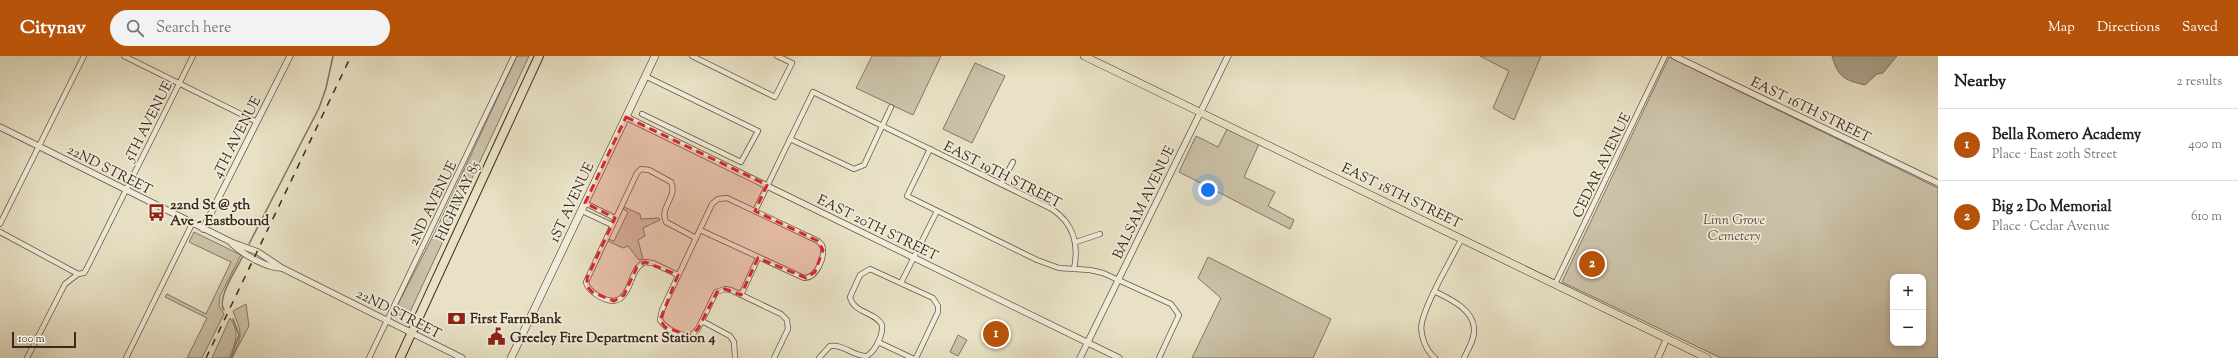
<!DOCTYPE html>
<meta charset="utf-8">
<style>
body{margin:0;font-family:"Sorts Mill Goudy",serif;background:#f2f2f2;color:#222}
.controls{position:absolute;right:12px;bottom:12px;display:grid;overflow:hidden;border-radius:8px;box-shadow:0 2px 6px #0003}
.controls button{width:36px;height:36px;display:grid;place-items:center;padding:0;border:0;border-bottom:1px solid #e0e0e0;background:#fff;color:#222;font:20px sans-serif}
.scale{position:absolute;left:12px;bottom:10px;width:64px;box-sizing:border-box;padding-left:4px;border:2px solid #3b291f;border-top:0;font-size:11px;line-height:14px;white-space:nowrap;color:#3b291f;-webkit-text-stroke:3px #f0ecd9;paint-order:stroke}
.you{position:absolute;left:1208px;top:134px;width:14px;height:14px;margin:-10px;border:3px solid #fff;border-radius:50%;background:#1a73e8;box-shadow:0 0 0 6px #1a73e833}
.badge{display:grid;place-items:center;width:26px;height:26px;border-radius:50%;background:#b45309;color:#fff;font-size:13px;font-weight:700}
.pin{position:absolute;translate:-50% -50%;border:2px solid #fff;box-shadow:0 1px 4px #0006}
.list{margin:0;padding:0;list-style:none}
h2{display:flex;justify-content:space-between;align-items:center;height:52px;margin:0;padding:0 16px;font-size:17px}
h2 small{font-size:13px;font-weight:400;color:#767676}
.list li{display:grid;grid-template-columns:26px 1fr auto;gap:12px;align-items:center;box-sizing:border-box;height:72px;padding:0 16px;border-top:1px solid #e0e0e0}
.list b{display:block;font-size:15px;white-space:nowrap}
.list p{margin:0;font-size:13px;white-space:nowrap;color:#767676}
.list em{font-size:13px;font-style:normal;color:#767676}
.icon{flex:none;width:22px;height:22px;fill:none;stroke:currentColor;stroke-width:2;stroke-linecap:round;stroke-linejoin:round}
.map{position:relative;flex:none;width:1938px;height:302px;overflow:hidden}
header{display:flex;align-items:center;gap:24px;box-sizing:border-box;height:56px;padding:0 20px;background:#b45309;color:#fff}
header strong{font-size:19px}
nav{display:flex;gap:22px;margin-inline-start:auto;font-size:14px}
.search{width:280px;height:36px;background:#f2f2f2;display:flex;align-items:center;gap:10px;box-sizing:border-box;padding:0 14px;border-radius:22px;color:#767676;font-size:15px}
main{display:flex}
aside{flex:1;background:#fff}
.map>svg:first-child{display:block}
.green{fill:#cbc2a9;stroke:#837664;fill-rule:evenodd}
.water{fill:#ada28d;stroke:#7f7261}
.lines{fill:none;stroke-linecap:round;stroke-linejoin:round}
.stream{stroke:#7f7261;stroke-width:1.5}
.minor-casing{stroke:#665748;stroke-width:6}
.tertiary-casing{stroke:#665748;stroke-width:7}
.secondary-casing{stroke:#3b291f;stroke-width:8}
.primary-casing{stroke:#3b291f;stroke-width:8}
.trunk-casing{stroke:#3b291f;stroke-width:10}
.minor{stroke:#f0ecd9;stroke-width:4.5}
.tertiary{stroke:#f0ecd9;stroke-width:5.5}
.secondary{stroke:#f0ecd9;stroke-width:7}
.primary{stroke:#e8e1c5;stroke-width:7}
.trunk{stroke:#e8e1c5;stroke-width:8}
.rail{stroke:#3b291f;stroke-width:1.5;stroke-dasharray:7 7;stroke-linecap:butt}
.marked{fill:#d62828;fill-opacity:0.2;stroke:#d62828;stroke-width:3;stroke-dasharray:8 5;stroke-linejoin:round}
.labels{text-anchor:middle;stroke-width:3.5;stroke-linejoin:round;paint-order:stroke}
.street-label{font-size:14px;fill:#3b291f;stroke:#f0ecd9}
.poi-label{font-size:14px;font-weight:bold;fill:#3b291f;stroke:#f0ecd9;text-anchor:start}
.park-label{font-size:14px;font-style:italic;fill:#5f4f42;stroke:#f0ecd9}
</style>
<header>
<strong>Citynav</strong>
<div class="search"><svg class="icon" aria-label="search" viewBox="0 0 24 24"><circle cx="10" cy="10" r="6"/><path d="M15 15l6 6"/></svg>Search here</div>
<nav><a>Map</a><a>Directions</a><a>Saved</a></nav>
</header>
<main>
<div class="map">
<svg width="1938" height="302" viewBox="0 0 1938 302">
<rect width="100%" height="100%" fill="#e8e1c5"/>
<filter id="stains"><feTurbulence type="fractalNoise" baseFrequency=".005" numOctaves="4"/><feColorMatrix values="0 0 0 0 .2 0 0 0 0 .09 0 0 0 0 .02 0 0 0 .5 -.17"/></filter>
<radialGradient id="worn" r=".72"><stop offset=".6" stop-color="#630" stop-opacity="0"/><stop offset="1" stop-color="#630" stop-opacity=".3"/></radialGradient>
<g class="green">
<path d="M517,0H529L410,256L402,261L396,256V252L435,176Z"/>
<path d="M872,0H941L913,59L856,32Z"/>
<path d="M1480,0H1541L1514,64L1493,52L1509,15Z"/>
<path d="M1669,1L1938,132V302H1721L1562,226ZM1893,221H1923V287H1893Z"/>
<path d="M975,7L1005,20L972,87L943,73Z"/>
<path d="M1227,73L1259,88L1244,121L1275,136L1268,150L1294,164L1290,173L1179,116L1196,80L1218,91Z"/>
<path d="M624,151L640,158L641,163L659,162L660,164L643,172L645,180L638,184L643,203L639,204L628,190L623,192L608,185V183L614,185L628,156L623,153Z"/>
<path d="M194,176L241,199L220,240L219,250L224,258L202,302H187L207,262L165,241L167,238L206,258L231,206L189,186Z"/>
<path d="M1208,201L1331,263L1313,302H1192L1221,242L1198,222Z"/>
<path d="M246,248L249,270L232,302C243,278 242,279 233,255Z"/>
<path d="M230,262C240,276 236,287 229,302H212Z"/>
<path d="M958,279L967,284L958,300L950,296Z"/>
</g>
<path class="water" d="M1832,0H1897L1883,17L1877,18L1865,29C1844,24 1838,21 1832,0Z"/>
<g class="lines">
<g class="stream">
<path d="M249,188L319,52L326,32L333,0"/>
<path d="M224,254C216,243 237,212 243,200"/>
<path d="M231,302L239,279L233,263"/>
</g>
<defs>
<g id="minor">
<path d="M124,0L257,66"/>
<path d="M692,0L775,41L792,7L777,0"/>
<path d="M642,58L741,106L758,75L645,20"/>
<path d="M790,83L854,113L864,109L891,51"/>
<path d="M930,93L907,140L1037,204L1059,212L1090,214L1103,217L1171,248L1179,259L1159,302"/>
<path d="M1001,128L1013,106"/>
<path d="M585,147L615,162"/>
<path d="M582,155L612,169"/>
<path d="M755,155L813,36L1052,153C1074,168 1079,188 1074,213"/>
<path d="M0,168L84,0"/>
<path d="M700,174L804,222C817,222 826,200 822,189L818,185L727,142L718,143L712,148L662,254L660,264C666,273 681,281 691,279L698,273L716,236L725,233L731,234L781,258L787,264L788,273L774,302"/>
<path d="M0,176L78,218"/>
<path d="M1076,186L1100,178"/>
<path d="M678,219L653,207L645,206C630,213 633,232 621,242C611,250 588,237 586,226L637,117L641,113L649,114L671,126C678,141 659,151 666,166L696,182"/>
<path d="M901,227L937,155"/>
<path d="M1555,228L1665,0"/>
<path d="M1436,236C1450,243 1474,254 1474,273C1475,283 1468,293 1464,302"/>
<path d="M741,239L758,202"/>
<path d="M702,265L730,280L734,286L735,302"/>
<path d="M878,286L912,302"/>
<path d="M27,302L65,228L78,218L84,217L87,212L193,0"/>
<path d="M126,302L192,168"/>
<path d="M369,302L514,0"/>
<path d="M819,302L830,290C844,288 854,301 867,300C876,294 883,279 882,269C875,255 854,258 850,241L860,219L870,213L933,242L938,250V256L916,302"/>
<path d="M1435,302C1426,295 1419,278 1422,266C1428,242 1450,206 1462,182"/>
</g>
<g id="tertiary">
<path d="M1674,0L1938,127"/>
<path d="M626,61L1119,302"/>
<path d="M0,71L231,186L258,196L282,212L462,302"/>
<path d="M203,173L290,0"/>
<path d="M232,188C243,198 266,212 281,212"/>
<path d="M1080,302L1228,0"/>
<path d="M1658,302L1667,282"/>
</g>
<path id="secondary" d="M511,302L655,0"/>
<path id="primary" d="M1084,0L1707,302"/>
<path id="trunk" d="M400,302L539,0"/>
</defs>
<use href="#minor" class="minor-casing"/>
<use href="#tertiary" class="tertiary-casing"/>
<use href="#secondary" class="secondary-casing"/>
<use href="#primary" class="primary-casing"/>
<use href="#trunk" class="trunk-casing"/>
<use href="#minor" class="minor"/>
<use href="#tertiary" class="tertiary"/>
<use href="#secondary" class="secondary"/>
<use href="#primary" class="primary"/>
<use href="#trunk" class="trunk"/>
<path class="rail" d="M206,302L351,0"/>
</g>
<path class="marked" d="M626,61L767,129L755,155L818,185L823,194L815,216L806,222L758,202L741,239L725,233L717,236L698,273L689,280L665,271L660,264L678,219L645,206L637,211L624,239L614,245L592,236L587,230V222L615,162L585,147Z"/>
<defs>
<symbol id="bus-bare" viewBox="-9 -9 18 18"><path d="M-5-6H5V4H4V6H2V4H-2V6H-4V4H-5ZM-3.5-4V0h7V-4ZM-3.5 1.2v1.5H-2V1.2ZM2 1.2v1.5H3.5V1.2Z" fill="#8f2418" stroke="#f0ecd9" stroke-width="2.5" paint-order="stroke"/></symbol>
<symbol id="bank-bare" viewBox="-9 -9 18 18"><path d="M-6-4H6V4H-6ZM0-2.3a2.3 2.3 0 1 0 0 4.6a2.3 2.3 0 1 0 0-4.6Z" fill="#8f2418" stroke="#f0ecd9" stroke-width="2.5" paint-order="stroke"/></symbol>
<symbol id="civic-bare" viewBox="-9 -9 18 18"><path d="M-.6-6.5H3V-4.5H.6V-3L4-1V1h2V6H-6V1h2V-1L-.6-3ZM-1.2 2.5V6h2.4V2.5Z" fill="#8f2418" stroke="#f0ecd9" stroke-width="2.5" paint-order="stroke"/></symbol>
</defs>
<g fill-rule="evenodd">
<use href="#bus-bare" x="144" y="144" width="25" height="25"/>
<use href="#bank-bare" x="444" y="250" width="25" height="25"/>
<use href="#civic-bare" x="484" y="268" width="25" height="25"/>
</g>
<g class="labels">
<g class="street-label">
<text transform="translate(1811 53) rotate(26)" y="5">EAST 16TH STREET</text>
<text transform="translate(148 65) rotate(-63)" y="5">5TH AVENUE</text>
<text transform="translate(236 81) rotate(-63)" y="5">4TH AVENUE</text>
<text transform="translate(1601 109) rotate(-64)" y="5">CEDAR AVENUE</text>
<text transform="translate(110 113) rotate(27)" y="5">22ND STREET</text>
<text transform="translate(1003 118) rotate(27)" y="5">EAST 19TH STREET</text>
<text transform="translate(1402 139) rotate(26)" y="5">EAST 18TH STREET</text>
<text transform="translate(457 145) rotate(-65)" y="5">HIGHWAY 85</text>
<text transform="translate(571 146) rotate(-65)" y="5">1ST AVENUE</text>
<text transform="translate(1143 146) rotate(-64)" y="5">BALSAM AVENUE</text>
<text transform="translate(432 147) rotate(-64)" y="5">2ND AVENUE</text>
<text transform="translate(878 171) rotate(26)" y="5">EAST 20TH STREET</text>
<text transform="translate(399 257) rotate(27)" y="5">22ND STREET</text>
</g>
<g class="poi-label">
<text x="170" y="153">22nd St @ 5th<tspan x="170" dy="16">Ave - Eastbound</tspan></text>
<text x="470" y="267">First FarmBank</text>
<text x="510" y="286">Greeley Fire Department Station 4</text>
</g>
<g class="park-label">
<text x="1734" y="168">Linn Grove<tspan x="1734" dy="16">Cemetery</tspan></text>
</g>
</g>
<rect width="100%" height="100%" filter="url(#stains)"/>
<rect width="100%" height="100%" fill="url(#worn)"/>
</svg>
<div class="controls">
<button>+</button>
<button>−</button>
</div>
<div class="scale">100 m</div>
<div class="you"></div>
<div class="pin badge" style="left:996px;top:278px">1</div>
<div class="pin badge" style="left:1592px;top:208px">2</div>
</div>
<aside>
<h2>Nearby<small>2 results</small></h2>
<ul class="list">
<li><span class="badge">1</span><div><b>Bella Romero Academy</b><p>Place · East 20th Street</p></div><em>400 m</em></li>
<li><span class="badge">2</span><div><b>Big 2 Do Memorial</b><p>Place · Cedar Avenue</p></div><em>610 m</em></li>
</ul>
</aside>
</main>
